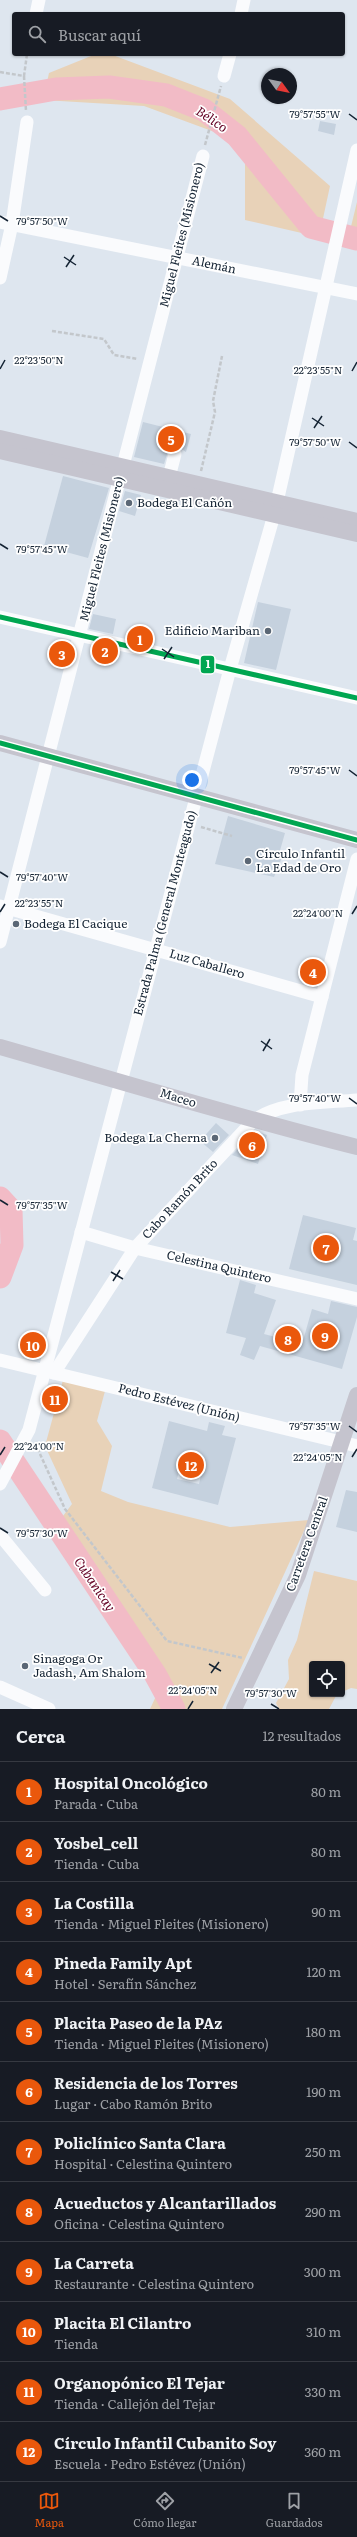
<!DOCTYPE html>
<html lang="es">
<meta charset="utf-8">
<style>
body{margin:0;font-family:Literata,serif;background:#242831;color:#f1f3f6}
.controls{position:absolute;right:12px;bottom:12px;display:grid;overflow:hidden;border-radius:4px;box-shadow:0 1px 3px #0004}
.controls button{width:36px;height:36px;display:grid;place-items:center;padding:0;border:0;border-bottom:1px solid #363941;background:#171b24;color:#f1f3f6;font:20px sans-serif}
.compass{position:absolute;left:261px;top:68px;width:36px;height:36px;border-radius:50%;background:#171b24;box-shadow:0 1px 3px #0004;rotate:123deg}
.you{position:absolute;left:192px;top:780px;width:14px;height:14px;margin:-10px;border:3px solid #fff;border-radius:50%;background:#1a73e8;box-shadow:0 0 0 6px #1a73e833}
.badge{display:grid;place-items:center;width:26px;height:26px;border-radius:50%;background:#ea580c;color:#fff;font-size:13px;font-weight:700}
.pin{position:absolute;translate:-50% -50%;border:2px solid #fff;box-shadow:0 1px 4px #0006}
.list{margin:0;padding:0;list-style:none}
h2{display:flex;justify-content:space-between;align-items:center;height:52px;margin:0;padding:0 16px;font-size:17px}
h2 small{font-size:13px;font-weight:400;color:#9ea1a6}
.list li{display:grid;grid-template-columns:26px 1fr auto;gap:12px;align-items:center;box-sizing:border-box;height:60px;padding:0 16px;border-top:1px solid #363941}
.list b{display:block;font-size:15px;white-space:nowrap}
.list p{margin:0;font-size:13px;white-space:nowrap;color:#9ea1a6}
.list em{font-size:13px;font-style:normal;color:#9ea1a6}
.icon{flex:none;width:22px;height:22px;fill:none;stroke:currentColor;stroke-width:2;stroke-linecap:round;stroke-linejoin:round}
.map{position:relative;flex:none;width:357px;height:1709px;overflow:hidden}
.search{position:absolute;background:#171b24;box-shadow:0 1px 3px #0004;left:12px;right:12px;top:12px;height:44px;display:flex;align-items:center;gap:10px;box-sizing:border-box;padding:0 14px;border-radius:4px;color:#9ea1a6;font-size:15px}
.sheet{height:772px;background:#171b24}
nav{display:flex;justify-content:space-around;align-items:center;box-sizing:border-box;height:56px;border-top:1px solid #363941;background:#171b24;font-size:11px;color:#9ea1a6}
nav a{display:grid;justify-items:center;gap:2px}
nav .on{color:#ea580c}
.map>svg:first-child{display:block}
.green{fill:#e8d2b8}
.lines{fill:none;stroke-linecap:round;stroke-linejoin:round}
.river{stroke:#f2bbc6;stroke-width:23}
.building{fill:#c5d1de;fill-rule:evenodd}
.path{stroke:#c3c7cb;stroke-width:2.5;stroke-dasharray:4 2;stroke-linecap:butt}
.minor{stroke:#fafbfd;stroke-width:13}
.major{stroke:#c5c4ce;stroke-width:16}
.bus-1-casing{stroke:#fff;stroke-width:8}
.bus-1{stroke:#00a651;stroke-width:5}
.ticks{fill:none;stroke:#142333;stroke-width:1.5}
.poi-dot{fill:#5b6775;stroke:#fff;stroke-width:1.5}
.labels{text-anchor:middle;stroke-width:3.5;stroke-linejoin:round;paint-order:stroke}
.street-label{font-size:12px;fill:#142333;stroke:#fff}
.poi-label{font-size:12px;fill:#142333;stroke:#fff;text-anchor:start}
.water-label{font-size:13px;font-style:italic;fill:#630023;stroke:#fff}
.ticks-label{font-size:10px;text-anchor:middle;fill:#142333;stroke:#fff;stroke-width:3.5;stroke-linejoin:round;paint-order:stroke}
.line-badge{stroke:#fff;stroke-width:1.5}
.badge-label{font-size:11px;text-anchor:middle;font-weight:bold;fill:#fff}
</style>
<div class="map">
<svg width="357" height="1709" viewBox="0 0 357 1709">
<rect width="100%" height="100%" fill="#dee6ef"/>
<g class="green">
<path d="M96,54H110L230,99L330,186L319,237L245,220V160L220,134L144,106L43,100L49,73Z"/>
<path d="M357,202V247L347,243Z"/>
<path d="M63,1380L105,1391L97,1421L112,1446L101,1491L128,1502L230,1527L309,1520L222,1709H150L164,1679L60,1520L72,1504L45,1446Z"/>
<path d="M314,1571L357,1581V1689L351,1688L342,1692V1664H312V1694H337L329,1709H279L276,1703L289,1679L288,1660L297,1640Z"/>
</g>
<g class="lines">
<g class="river">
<path d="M0,99L56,89L109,87L166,95L204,110L237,136L311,227L357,239"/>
<path d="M0,1198L11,1210L12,1245L0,1277"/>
<path d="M0,1441L155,1674L174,1709"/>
</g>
</g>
<g class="building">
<path d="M320,121L336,124L334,135L318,131Z"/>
<path d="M143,422L191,434L186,452L177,446L169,448L164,464L134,457Z"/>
<path d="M63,476L109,488L88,558L44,546Z"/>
<path d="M125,491L141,495L135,516L119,511Z"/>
<path d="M258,602L291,609L276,670L244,663Z"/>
<path d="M93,614L116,619L113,634L89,629Z"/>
<path d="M228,816L285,833L279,854L283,855L274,877L215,864Z"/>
<path d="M216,1123L229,1135L213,1152L200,1141Z"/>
<path d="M255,1131L267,1135L258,1164L232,1155Z"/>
<path d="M303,1215L356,1228L353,1240L357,1241V1285L289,1269Z"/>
<path d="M240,1280L256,1285L254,1293L276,1300L264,1334L302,1344L312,1309L328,1314L331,1301L357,1307V1317L342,1369L260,1346L254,1360L240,1355L246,1338L226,1333Z"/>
<path d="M169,1421L207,1431L209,1422L225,1426L222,1435L236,1438L218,1505L152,1488ZM184,1453L205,1458L199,1484L177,1479Z"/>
<path d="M346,1490L357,1492V1532L336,1527Z"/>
</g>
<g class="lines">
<g class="path">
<path d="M0,72L24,76L27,54"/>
<path d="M24,76L26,111"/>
<path d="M205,145L221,86"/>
<path d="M52,331L104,339L114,355L138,359"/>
<path d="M201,471L215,412L213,401L222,356"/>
<path d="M201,827L232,836"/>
<path d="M35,1443L65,1509L167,1641L243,1658"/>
</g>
<g class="minor">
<path d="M36,14L39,0"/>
<path d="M241,14L244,0"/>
<path d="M224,76L230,54"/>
<path d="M0,222L357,294"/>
<path d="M0,278L12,224L27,122"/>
<path d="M169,477L175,454"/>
<path d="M0,617L357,698"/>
<path d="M0,906L322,997"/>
<path d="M0,942L203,156"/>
<path d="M300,1105L302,1075L357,859"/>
<path d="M81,1232L135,1248L357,1299"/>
<path d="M0,1360L357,1446"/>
<path d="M54,1373L135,1248L253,1121C281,1101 323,1103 357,1100"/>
<path d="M0,1484L29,1430L230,669L274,515L357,150"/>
<path d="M0,1535L45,1590"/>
<path d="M0,1687L49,1709"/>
</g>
<g class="major">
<path d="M0,438L357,521"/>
<path d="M0,451L357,534"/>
<path d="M0,743L357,840"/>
<path d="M0,1047C119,1081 237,1117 357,1147"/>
<path d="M234,1709L298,1575L357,1395"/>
</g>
<defs>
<g id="bus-1">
<path d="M0,617L357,698"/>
<path d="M0,743L357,840"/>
</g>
</defs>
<use href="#bus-1" class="bus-1-casing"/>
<use href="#bus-1" class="bus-1"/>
</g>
<path class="ticks" d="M349,114L357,120M0,216L8,221M64,257L76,265M66,267L74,255M0,369L5,360M352,371L357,362M312,418L324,426M314,428L322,416M349,442L357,448M0,544L8,549M162,649L174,657M164,659L172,647M349,770L357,776M0,872L8,877M0,912L5,904M352,914L357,906M261,1041L272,1049M263,1051L270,1039M349,1098L357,1104M0,1200L8,1205M111,1272L123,1279M113,1281L120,1270M349,1426L357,1432M0,1455L5,1447M352,1457L357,1449M0,1528L8,1533M209,1664L221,1671M211,1673L219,1662M271,1704L279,1709M188,1709L193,1701"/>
<g class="poi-dot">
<circle cx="129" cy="503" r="4"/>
<circle cx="268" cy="631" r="4"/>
<circle cx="248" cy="861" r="4"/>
<circle cx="16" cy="924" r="4"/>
<circle cx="215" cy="1138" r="4"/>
<circle cx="25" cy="1666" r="4"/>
</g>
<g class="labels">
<g class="street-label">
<text transform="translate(182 235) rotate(-76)" y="4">Miguel Fleites (Misionero)</text>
<text transform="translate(214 265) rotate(12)" y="4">Alemán</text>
<text transform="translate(102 549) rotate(-76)" y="4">Miguel Fleites (Misionero)</text>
<text transform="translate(165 913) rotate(-75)" y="4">Estrada Palma (General Monteagudo)</text>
<text transform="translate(207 964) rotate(16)" y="4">Luz Caballero</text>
<text transform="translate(178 1098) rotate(17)" y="4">Maceo</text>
<text transform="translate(180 1199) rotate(-47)" y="4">Cabo Ramón Brito</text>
<text transform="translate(219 1267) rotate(13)" y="4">Celestina Quintero</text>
<text transform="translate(179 1403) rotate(14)" y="4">Pedro Estévez (Unión)</text>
<text transform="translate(307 1544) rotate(-70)" y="4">Carretera Central</text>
</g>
<g class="poi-label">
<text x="137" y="507">Bodega El Cañón</text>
<text x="260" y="635" text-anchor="end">Edificio Mariban</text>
<text x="256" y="858">Círculo Infantil<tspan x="256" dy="14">La Edad de Oro</tspan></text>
<text x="24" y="928">Bodega El Cacique</text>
<text x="207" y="1142" text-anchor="end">Bodega La Cherna</text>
<text x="33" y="1663">Sinagoga Or<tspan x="33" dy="14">Jadash, Am Shalom</tspan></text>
</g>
<g class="water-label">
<text transform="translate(212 119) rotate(34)" y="5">Bélico</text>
<text transform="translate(95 1584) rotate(56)" y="5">Cubanicay</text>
</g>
</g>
<g class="ticks-label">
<text x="315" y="118">79°57'55"W</text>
<text x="42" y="225">79°57'50"W</text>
<text x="39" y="364">22°23'50"N</text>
<text x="318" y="374">22°23'55"N</text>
<text x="315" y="446">79°57'50"W</text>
<text x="42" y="553">79°57'45"W</text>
<text x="315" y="774">79°57'45"W</text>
<text x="42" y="881">79°57'40"W</text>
<text x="39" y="907">22°23'55"N</text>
<text x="318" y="917">22°24'00"N</text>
<text x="315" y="1102">79°57'40"W</text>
<text x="42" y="1209">79°57'35"W</text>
<text x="315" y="1430">79°57'35"W</text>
<text x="39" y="1450">22°24'00"N</text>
<text x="318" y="1461">22°24'05"N</text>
<text x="42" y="1537">79°57'30"W</text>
<text x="193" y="1694">22°24'05"N</text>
<text x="271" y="1697">79°57'30"W</text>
</g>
<rect class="line-badge" x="200" y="655" width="15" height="19" rx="4" fill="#00a651"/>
<g class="badge-label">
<text x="208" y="668">1</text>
</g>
</svg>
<div class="controls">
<button><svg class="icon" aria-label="locate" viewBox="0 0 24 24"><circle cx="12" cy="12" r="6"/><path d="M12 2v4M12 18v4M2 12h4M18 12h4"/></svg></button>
</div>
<svg class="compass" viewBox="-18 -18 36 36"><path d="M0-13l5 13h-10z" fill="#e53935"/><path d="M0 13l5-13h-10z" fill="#9ea1a6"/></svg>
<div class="you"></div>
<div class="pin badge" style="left:140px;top:639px">1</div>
<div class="pin badge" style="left:105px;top:651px">2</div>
<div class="pin badge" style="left:62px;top:654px">3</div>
<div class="pin badge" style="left:313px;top:972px">4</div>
<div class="pin badge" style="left:171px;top:439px">5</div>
<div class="pin badge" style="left:252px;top:1145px">6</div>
<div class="pin badge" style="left:326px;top:1248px">7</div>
<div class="pin badge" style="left:288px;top:1339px">8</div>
<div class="pin badge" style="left:325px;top:1336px">9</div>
<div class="pin badge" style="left:33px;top:1345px">10</div>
<div class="pin badge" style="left:55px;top:1399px">11</div>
<div class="pin badge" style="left:191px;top:1465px">12</div>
<div class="search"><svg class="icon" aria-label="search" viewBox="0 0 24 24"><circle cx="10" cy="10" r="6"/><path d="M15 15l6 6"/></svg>Buscar aquí</div>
</div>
<section class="sheet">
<h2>Cerca<small>12 resultados</small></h2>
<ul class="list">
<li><span class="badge">1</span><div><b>Hospital Oncológico</b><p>Parada · Cuba</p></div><em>80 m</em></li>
<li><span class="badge">2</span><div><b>Yosbel_cell</b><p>Tienda · Cuba</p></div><em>80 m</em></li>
<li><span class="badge">3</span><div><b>La Costilla</b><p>Tienda · Miguel Fleites (Misionero)</p></div><em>90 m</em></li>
<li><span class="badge">4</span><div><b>Pineda Family Apt</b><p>Hotel · Serafín Sánchez</p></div><em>120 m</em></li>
<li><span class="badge">5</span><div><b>Placita Paseo de la PAz</b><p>Tienda · Miguel Fleites (Misionero)</p></div><em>180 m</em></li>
<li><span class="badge">6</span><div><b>Residencia de los Torres</b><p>Lugar · Cabo Ramón Brito</p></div><em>190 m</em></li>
<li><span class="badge">7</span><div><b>Policlínico Santa Clara</b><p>Hospital · Celestina Quintero</p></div><em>250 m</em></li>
<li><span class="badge">8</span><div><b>Acueductos y Alcantarillados</b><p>Oficina · Celestina Quintero</p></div><em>290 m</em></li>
<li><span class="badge">9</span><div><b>La Carreta</b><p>Restaurante · Celestina Quintero</p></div><em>300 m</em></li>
<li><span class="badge">10</span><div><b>Placita El Cilantro</b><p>Tienda</p></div><em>310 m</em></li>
<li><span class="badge">11</span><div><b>Organopónico El Tejar</b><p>Tienda · Callejón del Tejar</p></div><em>330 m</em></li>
<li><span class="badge">12</span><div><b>Círculo Infantil Cubanito Soy</b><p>Escuela · Pedro Estévez (Unión)</p></div><em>360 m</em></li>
</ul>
</section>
<nav>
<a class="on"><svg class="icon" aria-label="map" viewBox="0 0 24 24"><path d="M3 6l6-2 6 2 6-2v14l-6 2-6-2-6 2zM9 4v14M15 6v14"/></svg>Mapa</a>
<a><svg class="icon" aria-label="directions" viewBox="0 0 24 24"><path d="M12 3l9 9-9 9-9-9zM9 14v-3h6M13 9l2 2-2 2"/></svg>Cómo llegar</a>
<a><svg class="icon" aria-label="saved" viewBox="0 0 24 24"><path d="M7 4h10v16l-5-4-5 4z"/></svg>Guardados</a>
</nav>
